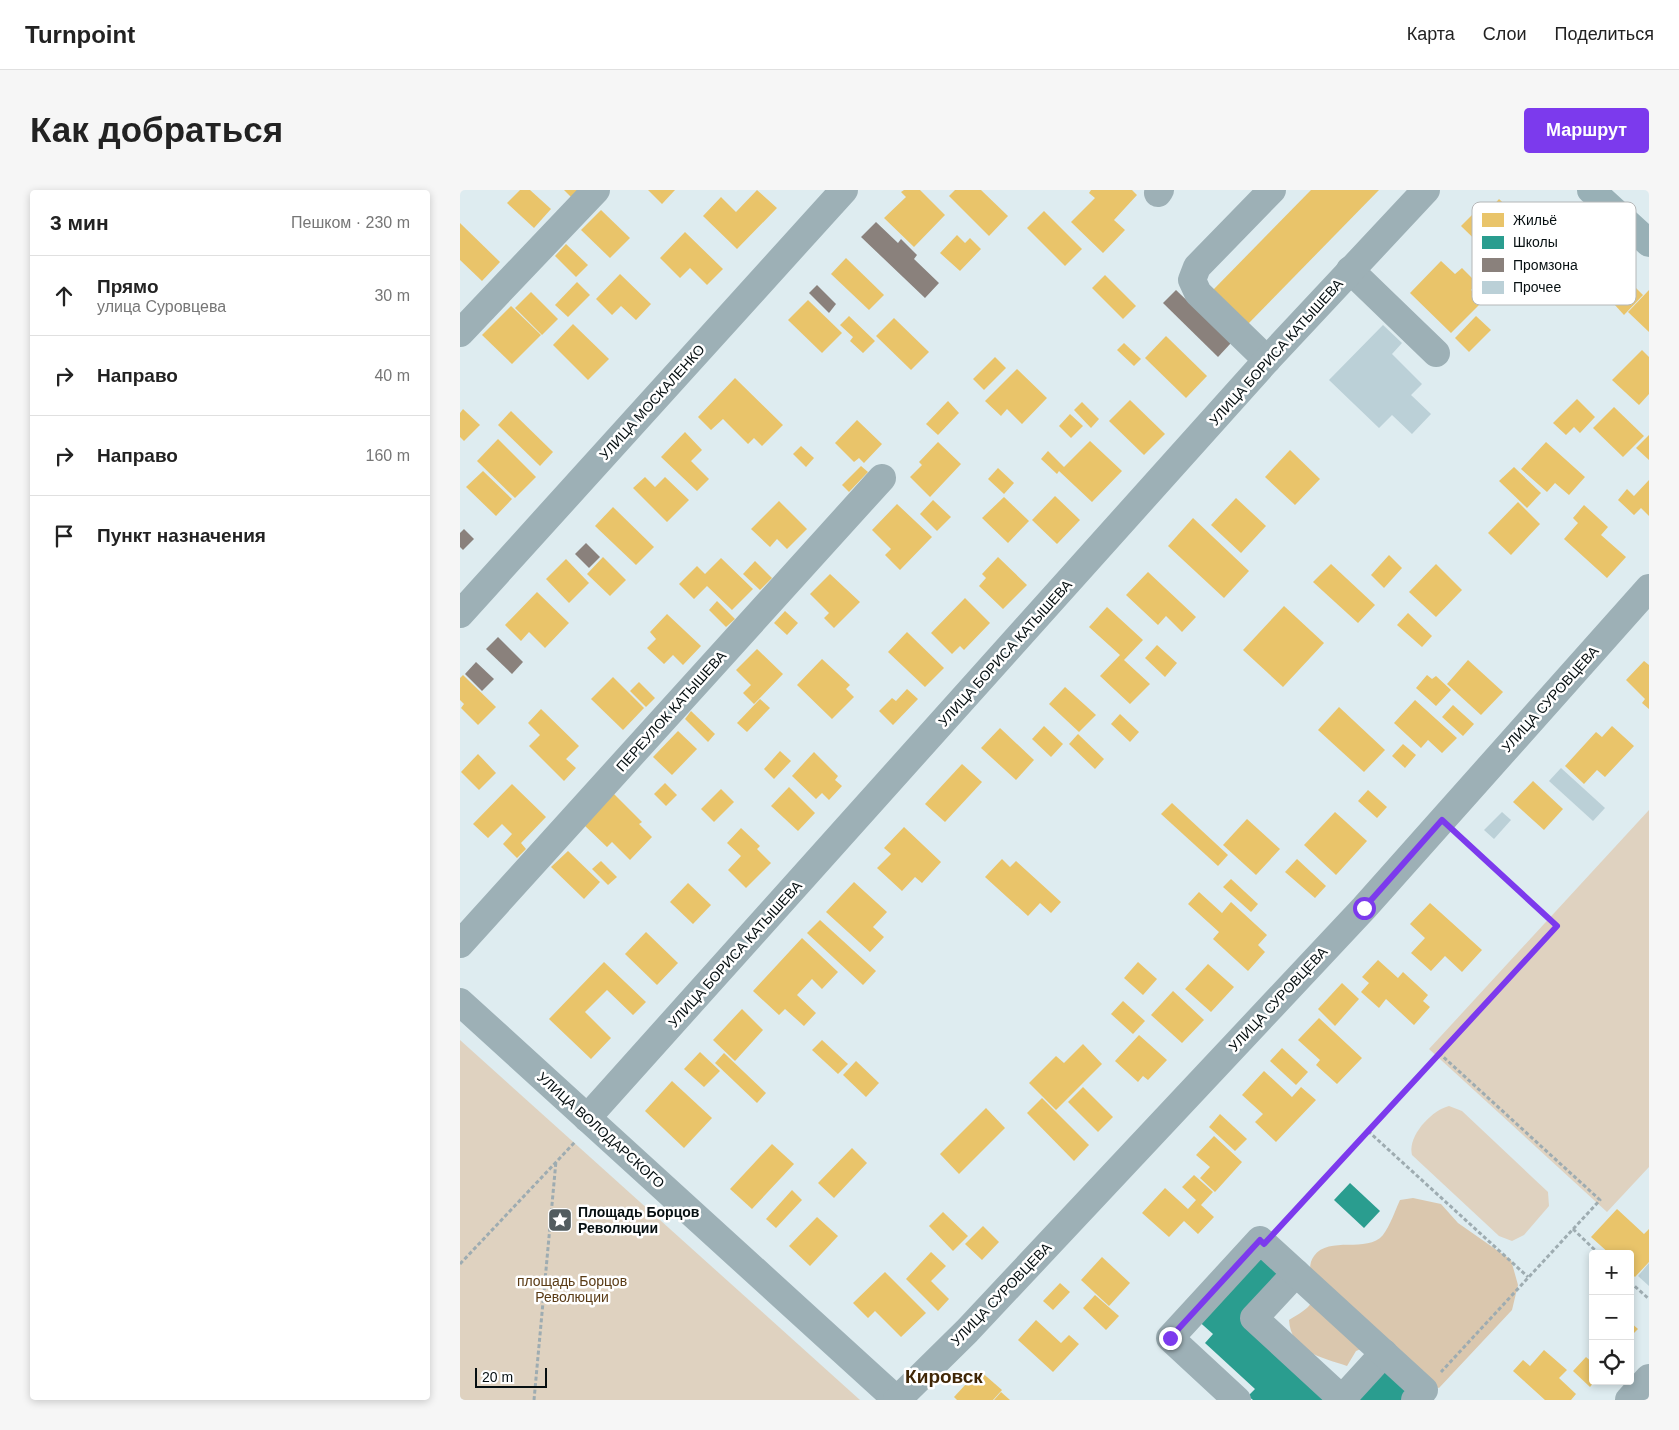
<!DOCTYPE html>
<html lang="ru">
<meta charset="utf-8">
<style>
body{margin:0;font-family:Arial,sans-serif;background:#f6f6f6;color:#222}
.controls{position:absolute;right:15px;bottom:15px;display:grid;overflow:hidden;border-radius:5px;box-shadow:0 2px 8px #0003}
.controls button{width:45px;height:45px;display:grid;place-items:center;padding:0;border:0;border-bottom:1px solid #e0e0e0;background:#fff;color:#222;font:25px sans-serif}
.scale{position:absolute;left:15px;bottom:12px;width:72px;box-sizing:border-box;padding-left:5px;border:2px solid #060f11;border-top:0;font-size:14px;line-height:18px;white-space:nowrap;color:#060f11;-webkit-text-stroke:4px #fff;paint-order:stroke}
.stop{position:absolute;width:15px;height:15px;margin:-11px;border:4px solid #7c3aed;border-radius:50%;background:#fff}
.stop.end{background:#7c3aed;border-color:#fff;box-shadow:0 1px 5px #0008}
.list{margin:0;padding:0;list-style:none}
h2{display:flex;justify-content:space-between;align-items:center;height:65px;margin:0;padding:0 20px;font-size:21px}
h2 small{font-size:16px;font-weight:400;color:#767676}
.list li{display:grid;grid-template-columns:32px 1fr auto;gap:15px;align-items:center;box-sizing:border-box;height:80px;padding:0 20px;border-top:1px solid #e0e0e0}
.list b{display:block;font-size:19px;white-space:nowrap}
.list p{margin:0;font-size:16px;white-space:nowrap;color:#767676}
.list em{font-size:16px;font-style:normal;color:#767676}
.icon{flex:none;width:28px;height:28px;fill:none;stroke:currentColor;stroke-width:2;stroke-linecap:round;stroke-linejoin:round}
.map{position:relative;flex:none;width:1189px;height:1210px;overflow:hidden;border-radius:5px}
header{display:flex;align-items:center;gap:30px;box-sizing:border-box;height:70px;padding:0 25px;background:#fff;border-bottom:1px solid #e0e0e0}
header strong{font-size:24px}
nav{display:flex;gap:28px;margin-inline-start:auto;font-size:18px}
.intro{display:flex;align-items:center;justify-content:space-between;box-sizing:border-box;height:120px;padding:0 30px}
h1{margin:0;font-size:35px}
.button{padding:12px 22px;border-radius:5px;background:#7c3aed;color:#fff;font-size:18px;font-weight:700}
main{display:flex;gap:30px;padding:0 30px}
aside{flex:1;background:#fff;border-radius:5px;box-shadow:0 2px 8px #0003}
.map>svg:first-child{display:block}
.green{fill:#dfd2c0}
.forest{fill:#dac7ae}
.homes{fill:#e9c46a}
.schools{fill:#2a9d8f}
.industry{fill:#8a817c}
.building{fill:#bbd0d7}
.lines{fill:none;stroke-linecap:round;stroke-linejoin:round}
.path{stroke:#9eacb1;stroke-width:3;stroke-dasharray:4 2.5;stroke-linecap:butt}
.minor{stroke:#9db0b6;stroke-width:28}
.major{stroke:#98b0b6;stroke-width:28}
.route{stroke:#7c3aed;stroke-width:6}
.labels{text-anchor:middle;stroke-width:5;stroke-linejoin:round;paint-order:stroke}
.street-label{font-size:14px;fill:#060f11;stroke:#fff}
.poi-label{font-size:14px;font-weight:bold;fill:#060f11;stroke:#fff;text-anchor:start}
.park-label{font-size:14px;fill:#5a3b15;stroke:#fff}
.district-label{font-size:19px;font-weight:bold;fill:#412706;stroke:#fff}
.key{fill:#fff;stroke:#b4b7b8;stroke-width:1}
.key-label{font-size:14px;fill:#060f11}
</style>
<header>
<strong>Turnpoint</strong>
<nav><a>Карта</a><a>Слои</a><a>Поделиться</a></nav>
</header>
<div class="intro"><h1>Как добраться</h1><a class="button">Маршрут</a></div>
<main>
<aside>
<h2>3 мин<small>Пешком · 230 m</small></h2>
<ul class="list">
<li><svg class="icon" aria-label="ahead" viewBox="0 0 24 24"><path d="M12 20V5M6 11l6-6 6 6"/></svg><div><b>Прямо</b><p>улица Суровцева</p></div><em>30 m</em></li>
<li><svg class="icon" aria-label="right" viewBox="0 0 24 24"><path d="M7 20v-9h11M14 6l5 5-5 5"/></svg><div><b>Направо</b></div><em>40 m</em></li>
<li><svg class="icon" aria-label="right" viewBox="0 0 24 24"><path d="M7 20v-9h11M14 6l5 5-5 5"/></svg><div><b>Направо</b></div><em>160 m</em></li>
<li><svg class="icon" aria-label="arrive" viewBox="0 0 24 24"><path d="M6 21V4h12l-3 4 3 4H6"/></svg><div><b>Пункт назначения</b></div></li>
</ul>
</aside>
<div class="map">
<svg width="1189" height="1210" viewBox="0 0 1189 1210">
<rect width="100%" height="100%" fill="#deecf0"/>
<g class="green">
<path d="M1189,620V977L1147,1022L969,859Z"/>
<path d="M0,850L400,1210H0Z"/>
<path d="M989,916L1002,921L1088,1002L1089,1016L1064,1045L1052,1051L1039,1046L952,965C947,946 972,920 989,916Z"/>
</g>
<path class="forest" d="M953,1008L981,1014L998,1033L1051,1070L1058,1095L1052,1120L979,1198L964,1193L908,1156L896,1161L887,1176C861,1167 831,1162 829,1130C835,1126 843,1122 848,1117C863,1102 842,1082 854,1066C869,1045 907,1064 923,1045C930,1036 935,1021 940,1010Z"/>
<g class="homes">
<path d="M60,0H70L91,19L74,38L47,13Z"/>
<path d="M104,0H119L112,8Z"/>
<path d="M188,0H215L202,14Z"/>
<path d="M297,0L317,18L277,59L243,26L261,7L276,22Z"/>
<path d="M444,0H460L485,25L454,57L424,28L446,7L441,2Z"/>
<path d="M495,0H521L548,26L529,46L489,6Z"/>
<path d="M631,0H672L677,5L654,30L665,40L643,63L611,32L635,8L629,3Z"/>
<path d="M851,0H919L788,134L753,100Z"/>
<path d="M1039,9L1055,24L1048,32L1032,17Z"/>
<path d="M141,20L170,48L150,68L121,40Z"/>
<path d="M584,21L622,59L605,76L567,38Z"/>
<path d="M1014,23L1084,90L1071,104L1001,36Z"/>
<path d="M0,33L40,72L22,91L0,70Z"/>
<path d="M225,42L263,79L247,95L230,78L220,88L200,68Z"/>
<path d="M497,45L505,53L510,48L521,59L500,81L480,63Z"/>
<path d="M106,54L128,75L116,87L95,66Z"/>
<path d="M386,68L424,105L409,120L371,84Z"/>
<path d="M981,71L995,84L1002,78L1017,93L1011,100L1023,111L991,143L950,103Z"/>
<path d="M160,84L191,114L176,130L161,116L152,125L136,109Z"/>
<path d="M645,85L676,116L663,129L632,98Z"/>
<path d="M117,92L130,105L108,127L95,115Z"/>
<path d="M1173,95L1183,105L1164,125L1154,114Z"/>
<path d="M1189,100V142L1168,122Z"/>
<path d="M71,102L98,129L82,145L55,118Z"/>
<path d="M348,110L382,143L362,163L328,130Z"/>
<path d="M51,116L81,145L52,174L22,145Z"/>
<path d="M389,126L415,151L403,163L390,151L393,147L380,135Z"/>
<path d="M1016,126L1031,140L1009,162L995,148Z"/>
<path d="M434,128L469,162L451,180L416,146Z"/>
<path d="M113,134L149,169L128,190L93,155Z"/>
<path d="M706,146L747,186L726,208L685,168Z"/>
<path d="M664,153L681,169L674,176L657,160Z"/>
<path d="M1182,160L1189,167V204L1179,215L1152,190Z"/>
<path d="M535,167L546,178L524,200L513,189Z"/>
<path d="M557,179L587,208L562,234L547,219L541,226L525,211Z"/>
<path d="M275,188L323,235L302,256L294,248L288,254L263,229L251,240L238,227Z"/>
<path d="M1117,209L1135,227L1120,243L1114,237L1106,245L1093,233Z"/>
<path d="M670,210L705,244L684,265L649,231Z"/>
<path d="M488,211L499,223L478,245L466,234Z"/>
<path d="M622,212L639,229L631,238L614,220Z"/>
<path d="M1154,217L1184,246L1163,267L1133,238Z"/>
<path d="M3,219L20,235L4,251L0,247V223Z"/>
<path d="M51,221L93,262L80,276L38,235Z"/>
<path d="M610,224L623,236L611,248L599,236Z"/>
<path d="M397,230L422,254L404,273L399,268L394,272L375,253Z"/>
<path d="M225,242L242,260L231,271L249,289L237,301L201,267Z"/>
<path d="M1189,245V270L1176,258Z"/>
<path d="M38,249L76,287L55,308L17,271Z"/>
<path d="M630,251L662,281L632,312L599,281L597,284L581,269L588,261L604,277Z"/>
<path d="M478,252L501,274L470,307L450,287L462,275L459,272Z"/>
<path d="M1086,252L1125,287L1109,305L1095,293L1087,302L1061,279Z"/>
<path d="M341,256L354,268L346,277L333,264Z"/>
<path d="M830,260L860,289L835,315L805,287Z"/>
<path d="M401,276L408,282L389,302L382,295Z"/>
<path d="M1054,277L1081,303L1067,318L1039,291Z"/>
<path d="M538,278L554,293L544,304L528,289Z"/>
<path d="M23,281L52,309L36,326L6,297Z"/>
<path d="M185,287L195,297L205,287L229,310L207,332L173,298Z"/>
<path d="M1189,290V326L1181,318L1174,325L1158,310L1167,299L1174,306Z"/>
<path d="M595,306L620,330L597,354L572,330Z"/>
<path d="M544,307L569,331L548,353L522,328Z"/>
<path d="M776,308L806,336L781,363L751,335Z"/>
<path d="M473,310L491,327L477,341L460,324Z"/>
<path d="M319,311L347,339L327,359L317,349L310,357L291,339Z"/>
<path d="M1058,312L1080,334L1051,365L1028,343Z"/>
<path d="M437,314L472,347L440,380L425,365L431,359L412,340Z"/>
<path d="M1124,315L1148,337L1141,345L1166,367L1147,388L1104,349L1118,333L1113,328Z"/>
<path d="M153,317L194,357L176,375L135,336Z"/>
<path d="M733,328L789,381L764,408L708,356Z"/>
<path d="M929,365L942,378L924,398L911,385Z"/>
<path d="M143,367L166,390L150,406L127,384Z"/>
<path d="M538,367L567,395L543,419L519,396L526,388L522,384Z"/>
<path d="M261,368L293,399L272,420L247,396L234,409L219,394L237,376L245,384Z"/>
<path d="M106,369L129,393L109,413L86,389Z"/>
<path d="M295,371L312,388L300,400L283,384Z"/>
<path d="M871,374L915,415L898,433L853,392Z"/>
<path d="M976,374L1002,400L976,427L949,402Z"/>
<path d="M688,382L736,427L722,442L706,426L698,435L666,405Z"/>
<path d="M370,384L400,412L374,438L364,428L369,423L350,404Z"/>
<path d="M77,402L109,433L85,458L69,442L61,451L45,435Z"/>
<path d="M505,408L530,433L504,460L500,456L492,464L471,443Z"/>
<path d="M257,411L275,429L266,437L249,420Z"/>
<path d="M824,416L864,453L823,497L783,460Z"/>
<path d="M647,417L683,450L664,470L690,494L670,514L640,486L660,465L629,437Z"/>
<path d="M325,421L338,433L327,445L314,433Z"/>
<path d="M948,423L972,446L962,457L937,435Z"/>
<path d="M207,424L241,456L223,475L213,465L204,474L187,458L196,449L190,442Z"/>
<path d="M447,442L484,478L465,497L428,462Z"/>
<path d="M697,455L717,473L705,487L685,468Z"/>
<path d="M297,459L323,484L294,514L283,503L291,495L276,480Z"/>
<path d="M362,469L390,495L386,499L394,507L372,529L337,495Z"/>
<path d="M1008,470L1043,502L1021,525L987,494Z"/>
<path d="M1184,471L1189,475V519L1182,513L1185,509L1166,490Z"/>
<path d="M3,485L36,517L18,535L1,518L4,514L0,510V488Z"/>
<path d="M967,485L972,489L976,486L991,500L976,516L956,498Z"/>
<path d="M153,487L184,518L163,540L131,509Z"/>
<path d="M179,492L195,508L186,517L170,501Z"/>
<path d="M605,497L636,525L619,542L589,514Z"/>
<path d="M447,499L458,509L433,535L419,521L432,508L436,511Z"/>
<path d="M300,509L310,518L287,542L277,533Z"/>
<path d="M955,510L997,548L982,563L968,550L961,558L934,533Z"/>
<path d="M993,515L1014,534L1003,546L982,527Z"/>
<path d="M879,517L925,560L904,582L858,540Z"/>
<path d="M81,519L119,556L106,569L116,578L104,591L69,556L80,545L68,533Z"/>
<path d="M231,521L255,544L248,552L225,529Z"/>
<path d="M660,524L679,542L670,552L651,534Z"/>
<path d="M584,536L603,554L591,567L572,549Z"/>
<path d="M1152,536L1174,556L1145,587L1137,580L1124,594L1105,576L1136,542L1142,547Z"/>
<path d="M540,538L574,570L556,590L521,558Z"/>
<path d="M218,541L237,559L212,585L193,567Z"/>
<path d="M618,544L644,569L635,579L609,554Z"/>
<path d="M943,554L956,565L945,578L932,566Z"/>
<path d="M320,561L331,571L314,589L304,579Z"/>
<path d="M354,562L378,586L375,590L382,596L369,610L362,603L356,609L332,586Z"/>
<path d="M18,564L36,583L19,600L1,582Z"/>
<path d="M502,574L522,592L485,632L465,614Z"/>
<path d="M1073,591L1103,619L1084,640L1053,612Z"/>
<path d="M205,593L217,605L206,616L194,604Z"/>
<path d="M52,594L86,627L61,653L66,659L57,668L43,654L52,644L42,634L28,648L13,634Z"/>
<path d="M329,597L355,623L338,641L311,616Z"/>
<path d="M261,599L274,612L254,632L241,619Z"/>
<path d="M908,600L927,617L917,628L898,611Z"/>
<path d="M154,604L182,632L179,634L192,647L170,670L152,652L147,657L124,635Z"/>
<path d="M712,613L768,665L758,676L701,624Z"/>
<path d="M875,622L907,651L876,685L844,655Z"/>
<path d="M787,629L820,659L796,685L763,655Z"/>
<path d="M444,637L481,672L462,693L455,687L442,701L417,678L431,664L424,658Z"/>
<path d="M281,638L300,656L297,659L311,673L286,698L268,680L281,666L267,653Z"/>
<path d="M108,661L140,692L124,709L91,677Z"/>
<path d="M542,669L550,677L556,671L601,712L591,723L580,713L568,726L525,687Z"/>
<path d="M837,669L866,696L855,708L825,682Z"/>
<path d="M141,671L157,687L148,695L132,679Z"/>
<path d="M771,689L798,714L791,722L763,697Z"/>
<path d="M394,692L427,722L413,737L424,747L410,762L366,722Z"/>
<path d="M228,693L251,715L233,734L210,712Z"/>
<path d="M739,702L762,723L771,712L807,745L798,755L805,762L788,781L753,749L759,742L728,714Z"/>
<path d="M970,713L1022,760L1002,782L985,766L971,781L951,763L965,748L950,734Z"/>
<path d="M360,730L416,781L403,795L347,743Z"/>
<path d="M186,742L218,773L197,795L165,764Z"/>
<path d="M342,748L378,782L362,799L352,789L337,805L356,823L344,836L325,819L319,825L293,801Z"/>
<path d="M918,770L938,788L943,782L968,805L963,811L970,817L954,835L926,809L919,818L901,802L909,793L902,787Z"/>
<path d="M144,772L186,812L173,825L147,800L125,822L151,848L131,869L89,829Z"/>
<path d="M678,772L697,789L683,805L664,788Z"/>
<path d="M748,774L774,797L751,822L725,799Z"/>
<path d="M882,793L899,809L875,836L858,819Z"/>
<path d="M713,801L744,830L722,853L691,825Z"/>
<path d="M663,811L685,831L673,844L651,824Z"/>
<path d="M282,819L303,840L275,871L253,850Z"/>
<path d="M859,828L902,868L877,894L856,875L860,870L838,850Z"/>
<path d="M679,845L707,870L688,890L683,886L678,892L655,871Z"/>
<path d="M362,850L388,874L378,884L352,860Z"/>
<path d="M623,854L642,874L596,920L569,893L596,866L604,873Z"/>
<path d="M822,858L848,882L836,895L810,871Z"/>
<path d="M240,862L260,881L244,897L224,879Z"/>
<path d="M264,863L306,903L297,913L255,873Z"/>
<path d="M396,871L419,893L406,907L383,885Z"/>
<path d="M804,881L832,907L841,897L856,910L816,952L795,932L803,924L782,905Z"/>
<path d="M212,891L252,928L224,958L185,921Z"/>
<path d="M623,897L653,927L638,942L608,912Z"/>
<path d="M582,908L629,955L614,971L567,923Z"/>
<path d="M526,918L545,938L499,984L480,964Z"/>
<path d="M760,924L787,949L775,961L749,937Z"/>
<path d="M754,946L782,972L755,1002L740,988L750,977L736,965Z"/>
<path d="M312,954L334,974L292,1019L270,999Z"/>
<path d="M392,958L407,973L374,1008L358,993Z"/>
<path d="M734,985L753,1002L741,1015L754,1027L738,1044L724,1031L709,1047L682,1023L705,998L728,1019L736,1010L722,997Z"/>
<path d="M332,1000L342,1010L316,1038L306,1029Z"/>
<path d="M1157,1019L1184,1044L1189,1039V1072L1175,1087L1170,1082V1064H1150L1131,1047Z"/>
<path d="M483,1022L508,1046L493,1061L469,1036Z"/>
<path d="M357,1027L378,1046L350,1076L329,1056Z"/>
<path d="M523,1036L539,1052L522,1070L505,1054Z"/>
<path d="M471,1062L486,1076L471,1091L489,1109L478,1121L446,1089Z"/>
<path d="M642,1067L670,1093L649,1116L621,1090Z"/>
<path d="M425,1082L466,1123L441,1147L415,1121L408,1128L393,1113Z"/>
<path d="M600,1093L610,1102L593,1120L583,1111Z"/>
<path d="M635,1105L659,1126L646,1140L623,1118Z"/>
<path d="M576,1130L601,1153L609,1145L619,1154L593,1182L558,1150Z"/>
<path d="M1170,1132L1178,1139L1170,1147Z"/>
<path d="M1084,1160L1107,1180L1099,1188L1116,1204L1111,1210H1085L1053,1181L1063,1170L1070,1176Z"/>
<path d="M1126,1167L1133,1173V1191H1135L1130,1197L1113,1181Z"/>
<path d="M519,1180L542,1200L533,1210H497L494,1207Z"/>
<path d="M541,1202L550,1210H534Z"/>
</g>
<g class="schools">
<path d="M890,993L920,1021L904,1038L874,1010Z"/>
<path d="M798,1060L826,1086L788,1128L877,1210H793L788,1206L795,1199L745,1153L753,1144L735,1128Z"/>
<path d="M921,1173L952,1202L945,1210H886Z"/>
</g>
<g class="industry">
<path d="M416,32L438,53L441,49L457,65L454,69L479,93L465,108L401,47Z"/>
<path d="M357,95L376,114L369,123L349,103Z"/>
<path d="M716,100L771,153L758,167L703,113Z"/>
<path d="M4,339L14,349L3,360L0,357V343Z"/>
<path d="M126,353L140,367L129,378L115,364Z"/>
<path d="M38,447L63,472L52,484L26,459Z"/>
<path d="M16,472L34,489L22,501L5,484Z"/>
</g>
<g class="building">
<path d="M923,135L942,153L932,164L962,194L951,205L971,224L952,244L932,225L919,238L869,190Z"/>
<path d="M1101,578L1145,618L1133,631L1089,591Z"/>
<path d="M1042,622L1051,630L1034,649L1024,640Z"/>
<path d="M1189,1073V1096L1178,1086Z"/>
</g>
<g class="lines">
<g class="path">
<path d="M979,863L1140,1010L981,1182"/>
<path d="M908,941L1068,1087"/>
<path d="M822,1035L1097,736L1001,648"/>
<path d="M1113,1039L1139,1064"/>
<path d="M0,1074L115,952"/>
<path d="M1170,1092L1189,1109"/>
<path d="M74,1210L96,971"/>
</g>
<g class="minor">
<path d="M698,3L700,0"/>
<path d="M890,80L976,163"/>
<path d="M0,143L136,0"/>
<path d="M807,170L738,103L732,90L737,77L812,0"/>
<path d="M0,424L384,0"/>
<path d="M0,754L422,288"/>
<path d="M0,812L437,1210"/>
<path d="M127,928L807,170L966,0"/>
<path d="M836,1083L794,1128L882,1209L924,1163"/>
<path d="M437,1210L507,1141L904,718L1189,398"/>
<path d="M777,1210L710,1148L800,1050L964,1200L955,1210"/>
<path d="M1169,1210L1189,1188"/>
</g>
<path class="major" d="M1131,0L1189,53"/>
</g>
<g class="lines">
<path class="route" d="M710,1148L800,1050L804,1054L1097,736L982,630L904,718"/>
</g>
<defs>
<symbol id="sight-square" viewBox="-11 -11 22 22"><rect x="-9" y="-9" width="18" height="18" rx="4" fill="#525c5f" stroke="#fff"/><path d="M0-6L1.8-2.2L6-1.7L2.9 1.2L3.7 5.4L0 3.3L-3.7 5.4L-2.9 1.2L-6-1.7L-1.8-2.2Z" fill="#fff"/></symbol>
</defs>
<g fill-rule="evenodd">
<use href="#sight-square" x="86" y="1016" width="28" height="28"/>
</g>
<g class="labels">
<g class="street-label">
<text transform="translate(816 162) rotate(-48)" y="5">УЛИЦА БОРИСА КАТЫШЕВА</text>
<text transform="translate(192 212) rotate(-48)" y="5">УЛИЦА МОСКАЛЕНКО</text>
<text transform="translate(545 463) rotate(-48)" y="5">УЛИЦА БОРИСА КАТЫШЕВА</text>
<text transform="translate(1090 509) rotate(-48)" y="5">УЛИЦА СУРОВЦЕВА</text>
<text transform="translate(211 521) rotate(-48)" y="5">ПЕРЕУЛОК КАТЫШЕВА</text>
<text transform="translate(275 764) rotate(-48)" y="5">УЛИЦА БОРИСА КАТЫШЕВА</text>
<text transform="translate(818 809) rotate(-47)" y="5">УЛИЦА СУРОВЦЕВА</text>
<text transform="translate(141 940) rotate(42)" y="5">УЛИЦА ВОЛОДАРСКОГО</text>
<text transform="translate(541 1104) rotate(-46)" y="5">УЛИЦА СУРОВЦЕВА</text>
</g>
<g class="poi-label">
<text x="118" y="1027">Площадь Борцов<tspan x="118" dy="16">Революции</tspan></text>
</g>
<g class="park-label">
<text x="112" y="1096">площадь Борцов<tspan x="112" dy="16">Революции</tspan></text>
</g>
<g class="district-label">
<text x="484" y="1193">Кировск</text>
</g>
</g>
<rect x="1012" y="12" width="164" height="103" rx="8" class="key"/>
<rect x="1022" y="23" width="22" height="14" fill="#e9c46a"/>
<rect x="1022" y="46" width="22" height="13" fill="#2a9d8f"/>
<rect x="1022" y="68" width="22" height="14" fill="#8a817c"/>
<rect x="1022" y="91" width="22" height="13" fill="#bbd0d7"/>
<g class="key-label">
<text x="1053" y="35">Жильё</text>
<text x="1053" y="57">Школы</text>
<text x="1053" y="80">Промзона</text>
<text x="1053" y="102">Прочее</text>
</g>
</svg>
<div class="controls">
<button>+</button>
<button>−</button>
<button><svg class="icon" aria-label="locate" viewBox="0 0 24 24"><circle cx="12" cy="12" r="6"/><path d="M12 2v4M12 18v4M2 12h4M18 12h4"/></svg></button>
</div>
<div class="scale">20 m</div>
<div class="stop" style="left:904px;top:718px"></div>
<div class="stop end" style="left:710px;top:1148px"></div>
</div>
</main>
